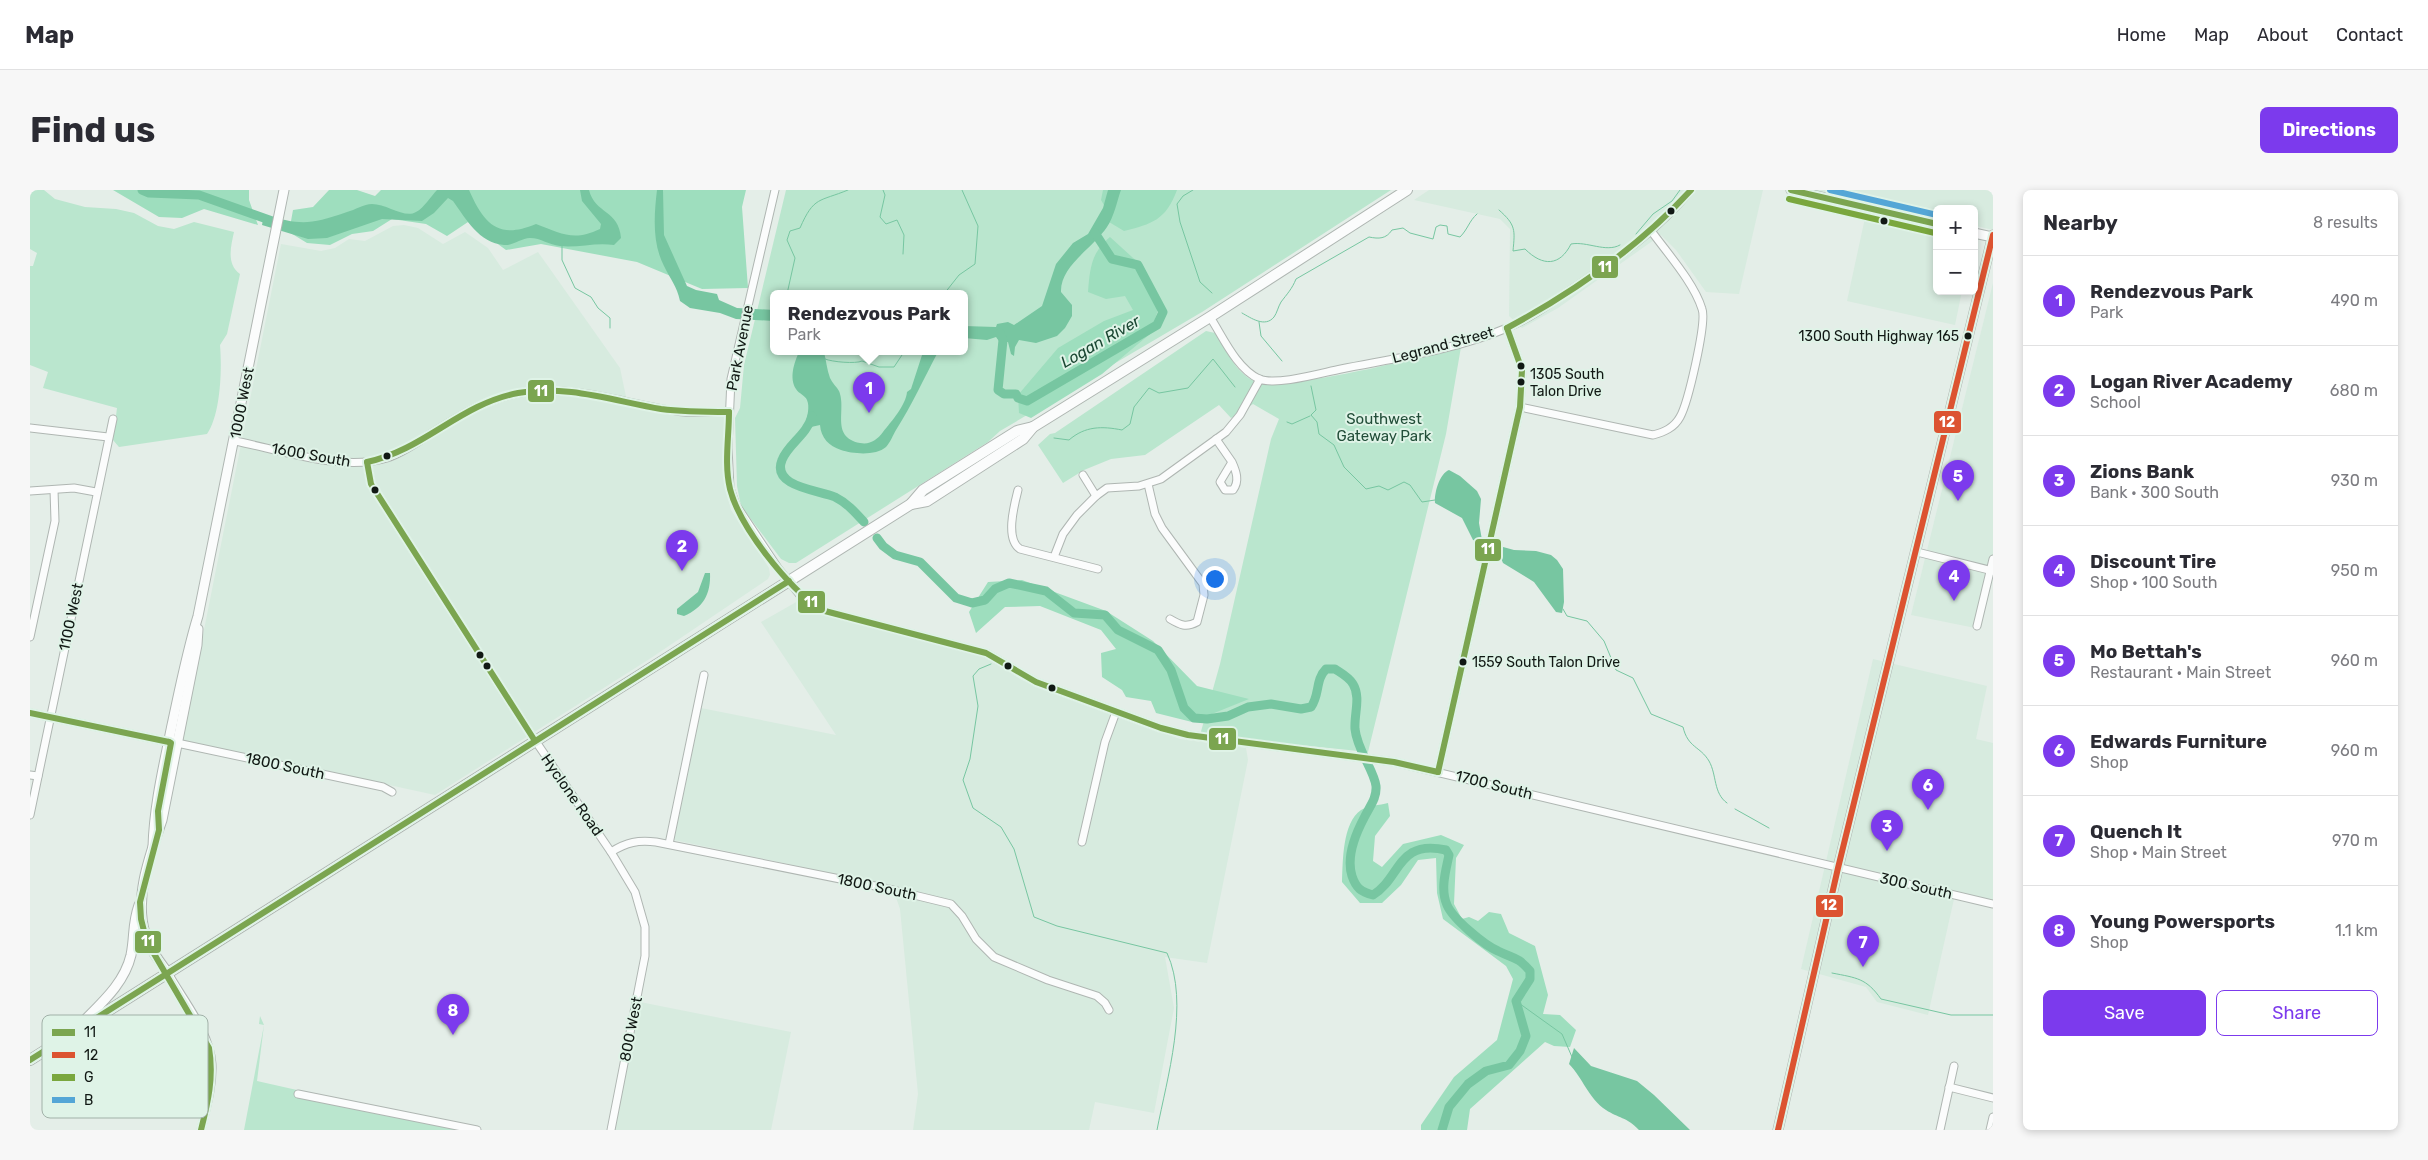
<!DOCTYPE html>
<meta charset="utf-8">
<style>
body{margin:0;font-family:Rubik,sans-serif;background:#f7f7f7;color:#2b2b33}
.controls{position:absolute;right:15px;top:15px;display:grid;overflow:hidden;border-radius:8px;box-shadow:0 2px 8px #0003}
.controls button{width:45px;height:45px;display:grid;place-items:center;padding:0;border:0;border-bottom:1px solid #e1e1e2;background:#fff;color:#2b2b33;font:25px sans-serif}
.you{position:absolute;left:1184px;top:388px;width:18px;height:18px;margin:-12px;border:4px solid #fff;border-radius:50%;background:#1a73e8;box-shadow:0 0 0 8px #1a73e833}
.badge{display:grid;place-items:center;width:32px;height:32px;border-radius:50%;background:#7c3aed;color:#fff;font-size:16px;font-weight:700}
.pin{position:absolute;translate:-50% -41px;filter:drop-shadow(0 1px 2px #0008)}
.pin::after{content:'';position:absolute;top:26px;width:18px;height:15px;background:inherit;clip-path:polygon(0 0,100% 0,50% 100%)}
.popup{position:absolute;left:740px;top:100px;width:198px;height:65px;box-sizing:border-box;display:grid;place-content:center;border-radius:8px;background:#fff;filter:drop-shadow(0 1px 4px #0005);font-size:16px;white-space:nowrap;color:#7c7c81}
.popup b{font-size:19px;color:#2b2b33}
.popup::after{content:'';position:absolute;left:50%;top:100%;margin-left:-10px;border:10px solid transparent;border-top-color:#fff}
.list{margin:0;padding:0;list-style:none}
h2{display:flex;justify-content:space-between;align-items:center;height:65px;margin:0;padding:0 20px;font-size:21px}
h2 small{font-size:16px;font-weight:400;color:#7c7c81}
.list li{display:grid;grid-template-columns:32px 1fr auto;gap:15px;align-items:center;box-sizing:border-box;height:90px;padding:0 20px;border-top:1px solid #e1e1e2}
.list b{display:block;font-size:19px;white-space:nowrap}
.list p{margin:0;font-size:16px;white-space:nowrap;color:#7c7c81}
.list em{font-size:16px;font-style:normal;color:#7c7c81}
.actions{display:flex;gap:10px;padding:15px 20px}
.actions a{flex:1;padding:11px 0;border:1px solid #7c3aed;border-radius:8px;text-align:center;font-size:18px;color:#7c3aed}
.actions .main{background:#7c3aed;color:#fff}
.map{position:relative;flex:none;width:1963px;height:940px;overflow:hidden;border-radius:8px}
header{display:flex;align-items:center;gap:30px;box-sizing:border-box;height:70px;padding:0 25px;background:#fff;border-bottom:1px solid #e1e1e2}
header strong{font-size:24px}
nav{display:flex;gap:28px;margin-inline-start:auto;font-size:18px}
.intro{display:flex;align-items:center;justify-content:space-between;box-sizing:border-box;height:120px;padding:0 30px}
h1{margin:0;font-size:35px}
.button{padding:12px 22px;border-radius:8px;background:#7c3aed;color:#fff;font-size:18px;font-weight:700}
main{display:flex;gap:30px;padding:0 30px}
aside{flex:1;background:#fff;border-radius:8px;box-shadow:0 2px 8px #0003}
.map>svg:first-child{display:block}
.built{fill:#d7ebdf}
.green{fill:#bae6ce;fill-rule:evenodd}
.forest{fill:#9edebe}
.water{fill:#77c6a1}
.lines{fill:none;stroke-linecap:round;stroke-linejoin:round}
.stream{stroke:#77c6a1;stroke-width:1}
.river{stroke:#77c6a1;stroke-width:9}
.minor-casing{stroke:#afb6b2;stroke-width:9}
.major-casing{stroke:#afb6b2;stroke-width:11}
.highway-casing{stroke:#afb6b2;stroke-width:12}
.minor{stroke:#fbfcfc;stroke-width:7}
.major{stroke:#fbfcfc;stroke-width:9}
.highway{stroke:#fbfcfc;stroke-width:10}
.bus-1-casing{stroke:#dff3e7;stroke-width:10}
.bus-2-casing{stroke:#dff3e7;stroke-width:10}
.bus-3-casing{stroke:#dff3e7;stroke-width:10}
.bus-4-casing{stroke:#dff3e7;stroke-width:10}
.bus-1{stroke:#7ba550;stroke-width:6}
.bus-2{stroke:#dc5331;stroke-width:6}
.bus-3{stroke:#7aa73e;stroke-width:6}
.bus-4{stroke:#54a6d6;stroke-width:6}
.bus-dot{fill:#111814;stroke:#dff3e7;stroke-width:2}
.labels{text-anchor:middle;stroke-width:4;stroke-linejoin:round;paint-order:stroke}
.bus-label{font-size:14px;fill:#111814;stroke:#dff3e7;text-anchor:start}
.street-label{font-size:15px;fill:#111814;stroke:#dff3e7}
.park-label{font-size:15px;fill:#224e39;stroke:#dff3e7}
.water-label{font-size:16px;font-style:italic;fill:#1a4732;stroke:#dff3e7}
.key{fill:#dff3e7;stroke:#a1b1a8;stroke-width:1}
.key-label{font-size:14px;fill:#111814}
.line-badge{stroke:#dff3e7;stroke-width:2}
.badge-label{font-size:14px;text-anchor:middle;font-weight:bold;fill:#fff}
</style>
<header>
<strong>Map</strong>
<nav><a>Home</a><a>Map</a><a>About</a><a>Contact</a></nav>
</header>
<div class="intro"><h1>Find us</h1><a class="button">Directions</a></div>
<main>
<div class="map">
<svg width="1963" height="940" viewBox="0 0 1963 940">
<rect width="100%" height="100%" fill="#e4eee8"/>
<g class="built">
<path d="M1399,0H1733L1709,104L1676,102L1646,60L1631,45L1528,118L1492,138L1479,126L1480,39L1470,29L1384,10Z"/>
<path d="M1771,0H1963V40L1946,36L1944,45V19H1907V101H1932L1925,135L1817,111L1838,14Z"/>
<path d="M374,35L388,38L413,54L435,42L458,58L473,80L508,62L590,178L598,216L695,225L697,304L701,320L739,378L740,385L738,389L621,468L405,605L152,550L251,54L291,61L305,58L319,49L335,51L363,36Z"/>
<path d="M1963,93V387L1950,439L1881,425Z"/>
<path d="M768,411L779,420L956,467L992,490L1150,549L1216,558L1218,570L1177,773L1135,767L1144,818L1124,923L1065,912L1059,940H883L888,904L870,719L862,696L644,650L671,518L806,545L731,432Z"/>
<path d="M1843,469L1957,496L1946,549L1963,553V718L1924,709L1898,825L1847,812L1836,797L1771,779Z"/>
<path d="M610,812L761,842L741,940H585Z"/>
</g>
<g class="green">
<path d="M0,0H14L25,9L55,17L86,19L104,23L128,36L144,39L164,32L204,42C201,56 196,74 210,84L197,144L190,155C192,178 191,224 177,244L89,257L83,250L87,218L13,198L18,182L0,175V76H3L7,63L0,59Z"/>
<path d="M756,0H1361L1172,122L970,241L958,252L766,373H759L751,369L711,316L707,296L705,228L710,218L714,175ZM744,104H934V162H744Z"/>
<path d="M1176,141L1185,143C1195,158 1205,181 1222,190C1250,204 1395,166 1431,157L1416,244L1338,562L1170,545L1190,474L1241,249L1249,229L1223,214L1201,228L1189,215L1115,265L1081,269L1054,280L1033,293L1008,255L1020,244L1025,243Z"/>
<path d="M230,826L234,835L227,891L431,937L430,940H214L234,835L229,834Z"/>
</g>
<g class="forest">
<path d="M83,0H219V10L228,35L174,19L152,28L129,27Z"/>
<path d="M299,0H327L345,6L351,0H716L712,17L718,98L672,99L607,72L511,54L476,60L438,32L417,46L396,34L362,29L343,41L322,44L300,55L277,53L259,42L263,20L283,17Z"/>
<path d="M1073,0H1147C1136,30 1122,34 1094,41L1079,32L1078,22L1071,10Z"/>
<path d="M1080,47L1113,77L1131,111L1120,144L1072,184L1001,228L989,223L988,205L1028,158L1074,131L1103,120L1095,106L1076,109L1058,102C1060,78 1061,63 1080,47Z"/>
<path d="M992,390L1076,421L1123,451L1167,496L1219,509L1162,532L1126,523L1121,511L1096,507L1092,500L1072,487L1071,463L1086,459L1071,440L1010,416L975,417L946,443L939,422L958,392Z"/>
<path d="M1358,613L1360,626L1345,646L1343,671L1352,677L1373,654L1411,645L1434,655L1426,668L1424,714L1432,729L1439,727L1448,731L1459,722L1471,724L1479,743L1505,756L1518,805L1513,824L1530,825L1546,840L1540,857L1524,856L1515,852L1440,919L1437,940H1391V935L1424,887L1467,850L1483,789L1476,776L1413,729L1407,703L1406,668L1388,670L1371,695L1352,713H1330L1312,692C1313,672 1312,633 1331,620C1337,616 1350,615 1358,613Z"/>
</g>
<g class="water">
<path d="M407,0H439C454,34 468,50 506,34C531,43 543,52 570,39L571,34L552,11L550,0H559C565,24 589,20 591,48L584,55C566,52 548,58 530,56C519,55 511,48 500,48C491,48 483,56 474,55C449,53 436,29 423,11L418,8L404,23L392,31L352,29L297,48L278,49L232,35L234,25C272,35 279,35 317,22C325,20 334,14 342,14C357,14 375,29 386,22C394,18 401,6 407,0Z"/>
<path d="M627,0H633L634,45L657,96L666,100L687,104L689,110L707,118L744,120V131L706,129L690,123L660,118L650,111C647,96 640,89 634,76C622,53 624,25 627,0Z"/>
<path d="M1078,0H1091C1087,11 1084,27 1077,37C1063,58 1030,76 1031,102L1042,115V126L1035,138L1027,146L1006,153L989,150L985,157L984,166L981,164L978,152H970L966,147L957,150L934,148V136L966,137L967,134L978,132L984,135L1012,116L1026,74L1043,53L1058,44L1073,18Z"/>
<path d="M769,162H794C796,170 797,180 800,188C802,193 807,197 809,201C817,220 800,247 830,253C840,255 847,250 853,242C861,232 876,215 877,202L881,199L893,162H908C894,188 882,215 866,240C863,245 860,253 856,257C846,266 823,264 811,260C799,256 791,248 790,235L781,237L776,233C777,226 780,217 777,210C775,205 769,204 766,199C759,188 764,173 769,162Z"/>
<path d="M1419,280L1430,286L1447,301L1451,309L1449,333L1452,350L1455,352L1484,360L1506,361L1521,365L1527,370L1533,379L1534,412L1532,423L1526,422L1504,392L1473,373L1468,361L1443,350L1432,328L1405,313C1404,304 1409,284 1419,280Z"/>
<path d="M675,383H680C681,404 673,418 654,426L647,424V419L668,402Z"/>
<path d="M1544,858L1561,876L1607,891L1624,905L1660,940H1609C1597,927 1588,928 1576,920C1558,908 1553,888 1539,874Z"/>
</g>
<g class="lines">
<g class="stream">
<path d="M853,0L855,5L850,27L856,34L867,30L874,45L873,64"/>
<path d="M1163,0L1153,6L1147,14L1150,32L1170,92L1182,103"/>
<path d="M1469,20C1486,35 1485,40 1483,61L1495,59C1513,77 1530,76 1541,54C1557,51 1576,63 1590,55"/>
<path d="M1606,44L1623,24L1642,11L1650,0"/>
<path d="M532,56V70L545,98L561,107L568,118L580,128V138"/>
<path d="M757,104L765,68L757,50L760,41L770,38C784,6 789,12 818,0"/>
<path d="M914,104L929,85L945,74L948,36L932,0"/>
<path d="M1212,123C1221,128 1235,138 1244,127C1247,123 1248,117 1251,112C1257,104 1262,99 1266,89L1339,47C1349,49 1356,49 1362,40L1373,38L1380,43L1403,49L1406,37L1410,35L1417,36L1418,44L1430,47C1438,39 1439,31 1447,24"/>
<path d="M1229,132L1231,146L1252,171"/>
<path d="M795,169C802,172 826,174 832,171L849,177H864L874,162"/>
<path d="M1281,196L1286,220L1281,225L1287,232L1289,244L1304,255L1314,277L1336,299L1349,296L1358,300L1374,292L1380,295L1392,312L1405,310"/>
<path d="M1257,232L1262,234L1280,226"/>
<path d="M1024,248L1039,250C1055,236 1072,236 1092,240L1100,234L1104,217L1119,198L1129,203L1158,198L1183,169L1205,197"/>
<path d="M1533,419L1537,426L1557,431L1574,451L1586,480L1603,488L1621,524L1653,537C1658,558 1670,556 1679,571C1687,585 1683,603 1697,613"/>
<path d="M961,474L949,479L943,486L948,516L940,569L933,590L943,618L971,637L984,659L1004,727L1027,736L1137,763C1160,813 1137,888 1127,940"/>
<path d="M1705,619L1739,638"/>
<path d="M1802,783C1827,788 1836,788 1851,809L1921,825H1963"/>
<path d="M1486,811L1532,844L1542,867"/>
</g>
<g class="river">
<path d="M112,0L119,3L169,5L245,32"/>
<path d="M970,143L973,150L968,200L974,204H986L988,208L997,211L1127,135L1133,122L1108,75L1082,69L1065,43"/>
<path d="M782,226C777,245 758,254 752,270C741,297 789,300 805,307C817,313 825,322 834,332"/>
<path d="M847,348L853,356L865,365L890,372L926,408L942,413L955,410L965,399L979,393L1016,401L1044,423L1075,425L1088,440L1128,460L1141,480L1154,518L1164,528L1177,529L1198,526L1218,517L1241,514L1271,519L1281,517C1290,505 1285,490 1296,479H1305C1311,483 1319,487 1323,494C1331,507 1324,524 1325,539C1327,560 1344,580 1346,596C1347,609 1339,617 1334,628C1325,645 1316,667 1322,686C1326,698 1331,702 1343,705C1371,688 1367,649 1416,660L1419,665C1416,680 1410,699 1417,715C1423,729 1454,755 1468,761C1484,769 1487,766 1500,781V789L1486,811L1496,846L1490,861L1479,875L1456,881L1438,894L1419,917L1412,940"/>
</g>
<defs>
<g id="minor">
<path d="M745,0L701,189L698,258L700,298L706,315L748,378L769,404L791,420L956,463L1006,492L1131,538L1158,545L1364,572L1963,714"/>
<path d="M1180,127C1193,147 1206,178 1229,189C1247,196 1291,183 1311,179C1366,168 1425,160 1477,138C1503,127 1525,110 1548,95C1592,65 1626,41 1661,0"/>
<path d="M1490,217L1623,245C1634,242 1644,238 1650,227C1658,213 1677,132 1672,119C1664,93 1638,64 1622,42"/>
<path d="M0,238L78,247"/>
<path d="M1186,249L1202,272L1190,292L1195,300H1203C1210,291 1206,281 1202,272"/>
<path d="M205,251C250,260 312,282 357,268C372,263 385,254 397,246C429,226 458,207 496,202C550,195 601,216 654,222C668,223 684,222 699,222"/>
<path d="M337,272L341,294L498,540L581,662L605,702L615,737V766L581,940"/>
<path d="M1053,285L1066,306"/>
<path d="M1118,294L1125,324L1132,338L1173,394L1174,405L1167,432C1156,438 1150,435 1140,429"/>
<path d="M988,300C984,316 975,349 990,359L1068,379"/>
<path d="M0,301L44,298L66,302"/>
<path d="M1887,362L1963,381"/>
<path d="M1024,367L1033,344L1047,325L1066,306L1077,298L1109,296L1131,289L1196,242L1210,225L1230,189"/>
<path d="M1947,436L1963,369"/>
<path d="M0,447L25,331L24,300"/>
<path d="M0,523L139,552"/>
<path d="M147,553L353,597L362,602"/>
<path d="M1408,582L1490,217L1492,180L1477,138"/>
<path d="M0,585L8,586"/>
<path d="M0,625L83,229"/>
<path d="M1052,652L1075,552L1086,522"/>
<path d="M639,654L674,485"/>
<path d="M581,662C597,652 608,650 626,652L855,698L921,714L932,726L946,749L964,767L1018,790L1067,806L1075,813L1079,820"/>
<path d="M138,783C153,810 180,842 182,874C183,896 176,919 171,940"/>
<path d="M1919,897L1963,908"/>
<path d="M268,904L447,940"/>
<path d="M1910,940L1924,876"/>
<path d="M1960,940L1963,927"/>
</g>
<g id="major">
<path d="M1761,0L1907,34"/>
<path d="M1944,43L1963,47"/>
<path d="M123,657C124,616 134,575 142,535C150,498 157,462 168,426L254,0"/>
<path d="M138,783C129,771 119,758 115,743C104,707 120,665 132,630L167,455L168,439"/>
<path d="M48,837C69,815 94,795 101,765C105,745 102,735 109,715"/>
<path d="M1748,940L1808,678L1963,45"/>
</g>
<g id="highway">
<path d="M881,314L897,311L993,249L1003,237L1180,127L1377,0"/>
<path d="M0,870L881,314L893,300L987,241L1003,237"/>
</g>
</defs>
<use href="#minor" class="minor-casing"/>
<use href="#major" class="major-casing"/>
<use href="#highway" class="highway-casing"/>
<use href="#minor" class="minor"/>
<use href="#major" class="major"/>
<use href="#highway" class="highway"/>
<defs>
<g id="bus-1">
<path d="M1761,0L1907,34"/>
<path d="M1477,138C1546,101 1608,58 1661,0"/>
<path d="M699,222C699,247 694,274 700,299C710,338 758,397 791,420L956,463L1006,492L1131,538L1158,545L1364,572L1408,582"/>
<path d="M337,272C394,260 430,214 488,203C535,194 584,211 631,219C654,222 676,222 699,222"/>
<path d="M337,272L341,294L505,551"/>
<path d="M0,523L139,552"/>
<path d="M139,552L141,553L128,621L129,640L110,712L111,729L115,745L123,762L179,858C184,887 178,912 171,940"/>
<path d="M1408,582L1490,217L1492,180L1477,138"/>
<path d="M0,870L759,391"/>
</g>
<path id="bus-2" d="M1748,940L1808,678L1963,45"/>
<path id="bus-3" d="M1759,9L1905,43"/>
<path id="bus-4" d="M1800,0L1907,25"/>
</defs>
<use href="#bus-1" class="bus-1-casing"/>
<use href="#bus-2" class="bus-2-casing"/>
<use href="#bus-3" class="bus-3-casing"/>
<use href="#bus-4" class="bus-4-casing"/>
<use href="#bus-1" class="bus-1"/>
<use href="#bus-2" class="bus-2"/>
<use href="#bus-3" class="bus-3"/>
<use href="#bus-4" class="bus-4"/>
</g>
<g class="bus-dot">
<circle cx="1641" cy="21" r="4.5"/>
<circle cx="1854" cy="31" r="4.5"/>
<circle cx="1938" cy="146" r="4.5"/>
<circle cx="1491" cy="176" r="4.5"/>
<circle cx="1491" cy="192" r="4.5"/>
<circle cx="357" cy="266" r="4.5"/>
<circle cx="345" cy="300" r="4.5"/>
<circle cx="450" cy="465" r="4.5"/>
<circle cx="1433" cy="472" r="4.5"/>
<circle cx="457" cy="476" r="4.5"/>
<circle cx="978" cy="476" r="4.5"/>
<circle cx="1022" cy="498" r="4.5"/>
</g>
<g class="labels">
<g class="bus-label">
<text x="1929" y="151" text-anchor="end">1300 South Highway 165</text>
<text x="1500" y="189">1305 South<tspan x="1500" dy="17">Talon Drive</tspan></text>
<text x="1442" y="477">1559 South Talon Drive</text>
</g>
<g class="street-label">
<text transform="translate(1413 155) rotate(-15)" y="5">Legrand Street</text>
<text transform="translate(710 158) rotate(-79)" y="5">Park Avenue</text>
<text transform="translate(212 213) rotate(-79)" y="5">1000 West</text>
<text transform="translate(281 265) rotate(10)" y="5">1600 South</text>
<text transform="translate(41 427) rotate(-78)" y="5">1100 West</text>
<text transform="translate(255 576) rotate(12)" y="5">1800 South</text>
<text transform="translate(1464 595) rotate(14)" y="5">1700 South</text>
<text transform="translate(542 605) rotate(55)" y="5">Hyclone Road</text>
<text transform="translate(1886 696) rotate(13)" y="5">300 South</text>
<text transform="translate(847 697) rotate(12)" y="5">1800 South</text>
<text transform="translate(601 839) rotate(-79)" y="5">800 West</text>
</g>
<g class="park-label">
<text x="1354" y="234">Southwest<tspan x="1354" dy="17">Gateway Park</tspan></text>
</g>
<g class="water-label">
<text transform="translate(1070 151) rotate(-30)" y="6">Logan River</text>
</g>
</g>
<rect x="12" y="825" width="166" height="103" rx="8" class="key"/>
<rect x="22" y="839" width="23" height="7" fill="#7ba550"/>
<rect x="22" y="862" width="23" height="6" fill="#dc5331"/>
<rect x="22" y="884" width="23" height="7" fill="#7aa73e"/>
<rect x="22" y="907" width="23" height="6" fill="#54a6d6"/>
<g class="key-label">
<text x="54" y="847">11</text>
<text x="54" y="870">12</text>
<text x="54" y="892">G</text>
<text x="54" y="915">B</text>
</g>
<g class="line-badge">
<rect x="1561" y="65" width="28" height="24" rx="5" fill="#7ba550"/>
<rect x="497" y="189" width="28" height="24" rx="5" fill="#7ba550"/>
<rect x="1903" y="220" width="29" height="24" rx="5" fill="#dc5331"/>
<rect x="1444" y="348" width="28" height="24" rx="5" fill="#7ba550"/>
<rect x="767" y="400" width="29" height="24" rx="5" fill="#7ba550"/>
<rect x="1178" y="537" width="29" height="24" rx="5" fill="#7ba550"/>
<rect x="1785" y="704" width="29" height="24" rx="5" fill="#dc5331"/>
<rect x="104" y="740" width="28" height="24" rx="5" fill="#7ba550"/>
</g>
<g class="badge-label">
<text x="1575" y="82">11</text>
<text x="511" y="206">11</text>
<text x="1917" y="237">12</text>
<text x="1458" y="364">11</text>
<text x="781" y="417">11</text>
<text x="1192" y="554">11</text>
<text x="1799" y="720">12</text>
<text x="118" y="756">11</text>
</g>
</svg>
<div class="controls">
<button>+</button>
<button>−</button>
</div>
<div class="you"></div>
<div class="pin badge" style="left:839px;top:223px">1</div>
<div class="popup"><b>Rendezvous Park</b>Park</div>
<div class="pin badge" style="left:652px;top:381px">2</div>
<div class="pin badge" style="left:1857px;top:661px">3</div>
<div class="pin badge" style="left:1924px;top:411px">4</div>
<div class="pin badge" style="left:1928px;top:311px">5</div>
<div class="pin badge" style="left:1898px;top:620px">6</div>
<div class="pin badge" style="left:1833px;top:777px">7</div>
<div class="pin badge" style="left:423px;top:845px">8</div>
</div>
<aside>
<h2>Nearby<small>8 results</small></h2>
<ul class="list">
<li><span class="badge">1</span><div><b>Rendezvous Park</b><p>Park</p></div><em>490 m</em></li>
<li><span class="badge">2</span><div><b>Logan River Academy</b><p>School</p></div><em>680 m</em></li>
<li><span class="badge">3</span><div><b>Zions Bank</b><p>Bank · 300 South</p></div><em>930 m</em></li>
<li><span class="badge">4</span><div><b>Discount Tire</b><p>Shop · 100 South</p></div><em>950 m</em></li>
<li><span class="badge">5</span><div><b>Mo Bettah's</b><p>Restaurant · Main Street</p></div><em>960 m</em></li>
<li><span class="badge">6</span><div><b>Edwards Furniture</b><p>Shop</p></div><em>960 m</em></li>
<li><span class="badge">7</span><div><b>Quench It</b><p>Shop · Main Street</p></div><em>970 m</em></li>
<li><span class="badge">8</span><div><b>Young Powersports</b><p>Shop</p></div><em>1.1 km</em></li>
</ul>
<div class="actions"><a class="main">Save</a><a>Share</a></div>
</aside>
</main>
